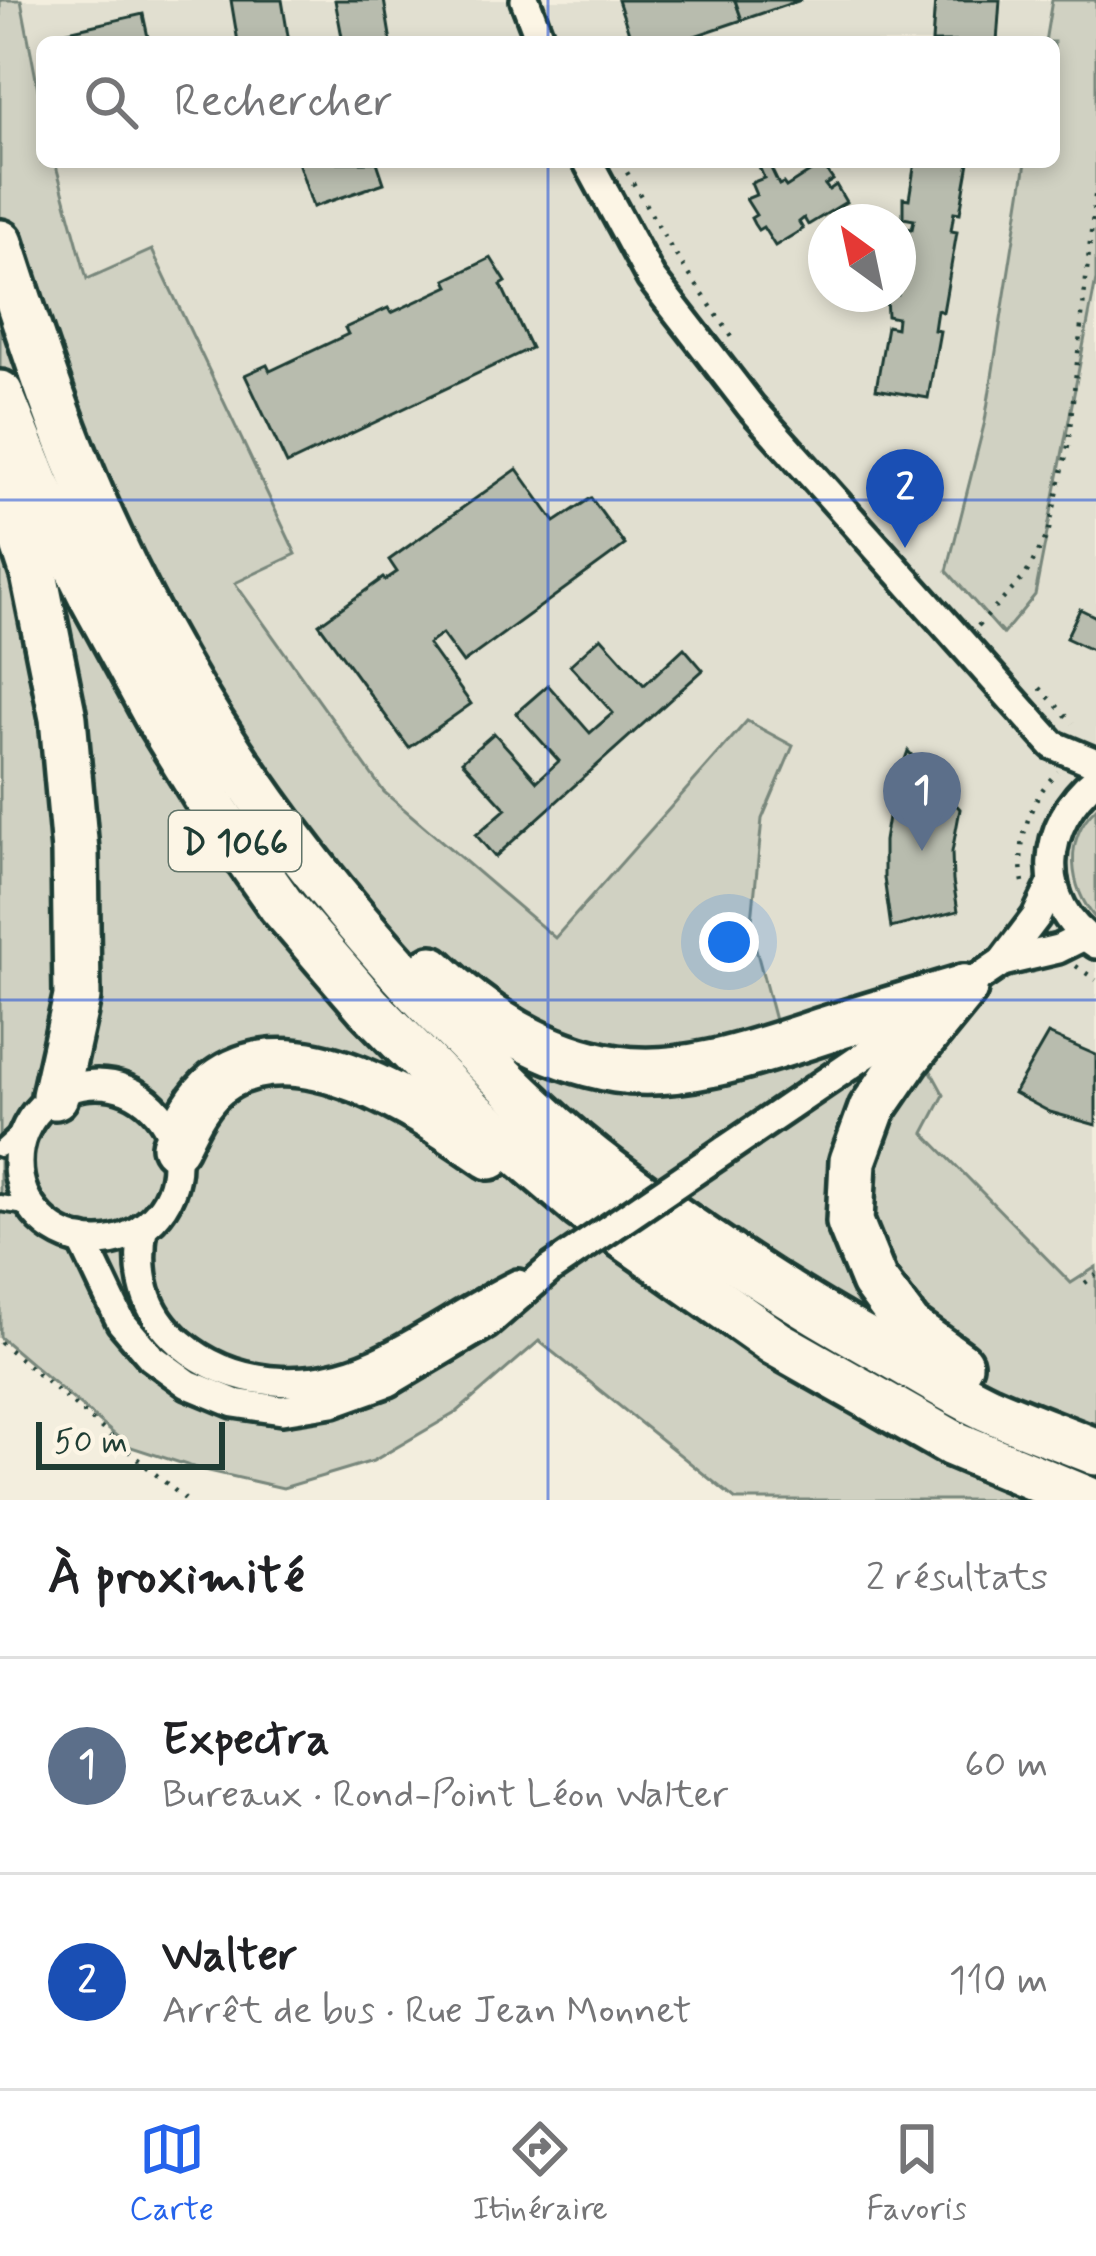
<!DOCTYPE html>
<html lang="fr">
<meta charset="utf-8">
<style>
body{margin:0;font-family:Mynerve,sans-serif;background:#f6f6f6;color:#202124}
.compass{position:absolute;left:808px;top:204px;width:108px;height:108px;border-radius:50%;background:#fff;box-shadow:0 6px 18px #0003;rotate:327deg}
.scale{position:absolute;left:36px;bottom:30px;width:189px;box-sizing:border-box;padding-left:12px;border:6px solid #1f3d34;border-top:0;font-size:33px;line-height:42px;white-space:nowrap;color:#1f3d34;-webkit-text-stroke:9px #fcf5e5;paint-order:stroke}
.you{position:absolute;left:729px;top:942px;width:42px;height:42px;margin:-30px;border:9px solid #fff;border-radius:50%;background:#1a73e8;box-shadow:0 0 0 18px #1a73e833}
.badge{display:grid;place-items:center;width:78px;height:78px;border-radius:50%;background:#2563eb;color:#fff;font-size:39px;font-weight:700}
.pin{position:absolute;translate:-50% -99px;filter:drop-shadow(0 3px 6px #0008)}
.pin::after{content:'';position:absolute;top:63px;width:42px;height:36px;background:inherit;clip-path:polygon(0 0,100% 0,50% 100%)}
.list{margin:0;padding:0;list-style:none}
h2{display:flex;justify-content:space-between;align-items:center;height:156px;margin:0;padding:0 48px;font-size:51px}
h2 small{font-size:39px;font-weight:400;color:#757577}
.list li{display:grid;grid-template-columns:78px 1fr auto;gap:36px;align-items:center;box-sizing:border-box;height:216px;padding:0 48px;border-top:3px solid #e0e0e0}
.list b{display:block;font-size:45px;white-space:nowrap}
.list p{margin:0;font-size:39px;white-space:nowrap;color:#757577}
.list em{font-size:39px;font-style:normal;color:#757577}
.icon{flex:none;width:66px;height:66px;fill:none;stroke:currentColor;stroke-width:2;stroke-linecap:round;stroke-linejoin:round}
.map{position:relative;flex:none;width:1096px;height:1500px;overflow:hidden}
.search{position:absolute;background:#fff;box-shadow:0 6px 18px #0003;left:36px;right:36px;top:36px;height:132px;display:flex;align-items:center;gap:30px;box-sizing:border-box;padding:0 42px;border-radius:18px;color:#757577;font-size:45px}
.sheet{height:588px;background:#fff}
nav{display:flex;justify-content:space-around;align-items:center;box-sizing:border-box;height:168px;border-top:3px solid #e0e0e0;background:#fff;font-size:33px;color:#757577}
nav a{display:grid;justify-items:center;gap:6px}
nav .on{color:#2563eb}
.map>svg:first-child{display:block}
.built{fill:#e1dfd0;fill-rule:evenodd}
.green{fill:#d0d1c2;stroke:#78877b;stroke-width:3}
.building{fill:#b8bcae;stroke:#1f3d34;stroke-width:3}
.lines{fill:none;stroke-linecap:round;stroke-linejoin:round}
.service-casing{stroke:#1f3d34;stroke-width:22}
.minor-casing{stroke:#1f3d34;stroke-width:36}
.trunk-casing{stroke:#1f3d34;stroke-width:54}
.path{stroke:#1f3d34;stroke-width:4.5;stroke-dasharray:3 9;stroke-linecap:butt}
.service{stroke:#fcf5e5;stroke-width:14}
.minor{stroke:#fcf5e5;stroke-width:27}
.trunk{stroke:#fcf5e5;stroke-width:45}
.minor-bridge-casing{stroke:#1f3d34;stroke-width:36;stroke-linecap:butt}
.minor-bridge{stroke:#fcf5e5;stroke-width:27}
.grid{fill:none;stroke:#1d4ed8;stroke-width:3;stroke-opacity:0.55}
.labels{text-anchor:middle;stroke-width:9;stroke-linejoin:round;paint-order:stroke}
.shield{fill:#fcf5e5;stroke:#617469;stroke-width:3}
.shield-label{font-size:36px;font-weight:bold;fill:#1f3d34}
</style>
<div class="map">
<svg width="1096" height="1500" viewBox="0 0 1096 1500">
<rect width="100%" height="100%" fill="#f3eede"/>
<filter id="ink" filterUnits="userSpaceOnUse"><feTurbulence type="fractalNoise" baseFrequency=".00833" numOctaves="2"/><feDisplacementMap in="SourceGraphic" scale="24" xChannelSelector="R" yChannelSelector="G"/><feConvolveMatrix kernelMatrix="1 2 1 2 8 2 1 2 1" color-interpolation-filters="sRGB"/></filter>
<g filter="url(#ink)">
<g class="built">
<path d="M21,0H1052L1045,42H42V110Z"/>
<path d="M55,162H1026L985,421L947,571L1035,595L1096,280V1267L1071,1283L924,1132L778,1028L751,930L762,819L793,747L746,722L555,938L384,792L234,582L296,553L152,251L87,280ZM826,222H898V294H826Z"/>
</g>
<g class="green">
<path d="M0,0H21L42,110V162H55L87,279L152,250L296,554L235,583L384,792L555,938L747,721L793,746L762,819L751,930L777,1028L886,989L944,1095L924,1133L1071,1283L1096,1267V1500H736L539,1341L457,1412L373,1461L283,1488L196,1468L128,1446L0,1337Z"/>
<path d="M1052,0H1096V280L1035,595L1003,634L947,571L985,421L1026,162H1054V42H1045Z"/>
<path d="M1096,808V919C1069,887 1063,839 1096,808Z"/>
</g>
<g class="building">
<path d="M231,0H282L289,42H238Z"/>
<path d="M335,0H384L391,42H343Z"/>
<path d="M618,0H735L742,20L677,42H632Z"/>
<path d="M735,0H801L742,20Z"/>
<path d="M935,0H1000L997,42H932Z"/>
<path d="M143,14L149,42H66L64,32Z"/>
<path d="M298,162H377L384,183L313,207Z"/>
<path d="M757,162H768L779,185L783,183L786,187L822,164L833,180L825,185L829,190L836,185L846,202L808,225L804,218L799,222L803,229L775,246L763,227L758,230L754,224L751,218L756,215L746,199L756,195L751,183L764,178Z"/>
<path d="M915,162H969L960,213L954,212L951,231L957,232L943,312L937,310L934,330L940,331L928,398L876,389L887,326L896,328L897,318L887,316L886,296L892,297V294H898V261L904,228L912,229L914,220L903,218V198L909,199Z"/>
<path d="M491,258L506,282L501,285L531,348L287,464L245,375L267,365L270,371L348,334L345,328L388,308L391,313L449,286L446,280Z"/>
<path d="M517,469L555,522L591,498L625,545L463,663L442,634L428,644L471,704L409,748L319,624L383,578L385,580L397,572L389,560Z"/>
<path d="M1080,609L1096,617V652L1066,638Z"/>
<path d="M601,637L644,685L684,648L703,670L495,857L476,835L506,809L462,761L494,733L537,781L559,761L516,713L548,685L590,733L613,713L570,665Z"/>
<path d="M908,751L960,809L952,852L953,881L958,911L891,928L884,878V841L891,799Z"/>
<path d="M1048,1034L1096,1055V1125L1050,1112L1014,1093Z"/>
</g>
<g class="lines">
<defs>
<g id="service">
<path d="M0,1149L29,1123"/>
<path d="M0,1203L32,1208"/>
</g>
<g id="minor">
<path d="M525,0L541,42"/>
<path d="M588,162L651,278L751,407L1053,745L1096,763"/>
<path d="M1096,779C1041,823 1033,902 1096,944"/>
<path d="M1002,962L1058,949L1084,936"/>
<circle cx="97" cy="1163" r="79"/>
<path d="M724,1151L1002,962L1036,917L1053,882"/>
<path d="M143,1227C136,1274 143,1311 180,1343C239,1393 322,1391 388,1357C433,1334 473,1306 518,1284"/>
<path d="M82,1240L121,1322L151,1357L188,1384L234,1403L282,1410L333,1402L389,1382L487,1324L550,1269"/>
</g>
<g id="trunk">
<path d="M0,243C32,343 65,444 110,539C199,729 317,891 464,1039C510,1086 558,1134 611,1173C696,1236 784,1295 876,1346C913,1366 949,1390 987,1408C1023,1424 1060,1437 1096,1452"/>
<path d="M0,394L37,485L93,598L161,723L217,814L281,905L368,1006L472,1112L582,1206L776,1343L952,1443L1088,1500"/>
<path d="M0,471L34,574L63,718L75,851L77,997L55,1096"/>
<path d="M432,969C484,1019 543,1057 616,1069C686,1080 766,1049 832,1028C876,1014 920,1001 964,988"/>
<path d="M175,1146C186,1124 196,1101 216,1084C295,1022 423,1110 490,1156"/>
<path d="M959,1364L909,1328L874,1281L850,1222L853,1161L872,1109L907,1058L964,988"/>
</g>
</defs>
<use href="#service" class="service-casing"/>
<use href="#minor" class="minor-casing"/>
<use href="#trunk" class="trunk-casing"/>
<g class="path">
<path d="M621,162L671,248L732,337"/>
<path d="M978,626L1025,576L1048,534L1068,446L1096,187"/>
<path d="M1040,688L1073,723"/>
<path d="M1023,882C1016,846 1029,797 1058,772"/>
<path d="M1076,966L1096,980"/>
<path d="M1085,1283L1096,1275"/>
<path d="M0,1342L186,1500"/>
</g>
<use href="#service" class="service"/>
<use href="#minor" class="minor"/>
<use href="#trunk" class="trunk"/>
<defs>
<path id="minor-bridge" d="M550,1269L724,1151"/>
</defs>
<use href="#minor-bridge" class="minor-bridge-casing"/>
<use href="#minor-bridge" class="minor-bridge"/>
</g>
</g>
<path class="grid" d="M548,0V42M548,162V1500M0,500H1096M0,1000H1096"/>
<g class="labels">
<rect class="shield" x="169" y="811" width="132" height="60" rx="9"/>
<g class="shield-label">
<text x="235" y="854">D 1066</text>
</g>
</g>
</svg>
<svg class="compass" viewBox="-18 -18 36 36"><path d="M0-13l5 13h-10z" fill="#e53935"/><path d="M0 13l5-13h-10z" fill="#757577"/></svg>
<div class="scale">50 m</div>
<div class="you"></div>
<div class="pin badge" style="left:922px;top:851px;background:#5c6f8a">1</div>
<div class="pin badge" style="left:905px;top:548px;background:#1a4fb4">2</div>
<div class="search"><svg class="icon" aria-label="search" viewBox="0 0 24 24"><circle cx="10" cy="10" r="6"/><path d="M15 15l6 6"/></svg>Rechercher</div>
</div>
<section class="sheet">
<h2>À proximité<small>2 résultats</small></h2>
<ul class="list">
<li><span class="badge" style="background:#5c6f8a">1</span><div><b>Expectra</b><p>Bureaux · Rond-Point Léon Walter</p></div><em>60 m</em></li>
<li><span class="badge" style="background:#1a4fb4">2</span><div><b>Walter</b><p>Arrêt de bus · Rue Jean Monnet</p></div><em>110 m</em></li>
</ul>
</section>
<nav>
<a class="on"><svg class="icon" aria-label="map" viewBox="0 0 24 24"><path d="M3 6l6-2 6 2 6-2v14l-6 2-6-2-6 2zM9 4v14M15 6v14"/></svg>Carte</a>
<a><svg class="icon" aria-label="directions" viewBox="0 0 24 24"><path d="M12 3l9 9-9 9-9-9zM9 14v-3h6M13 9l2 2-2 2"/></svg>Itinéraire</a>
<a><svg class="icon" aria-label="saved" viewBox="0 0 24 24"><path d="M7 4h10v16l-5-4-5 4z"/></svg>Favoris</a>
</nav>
